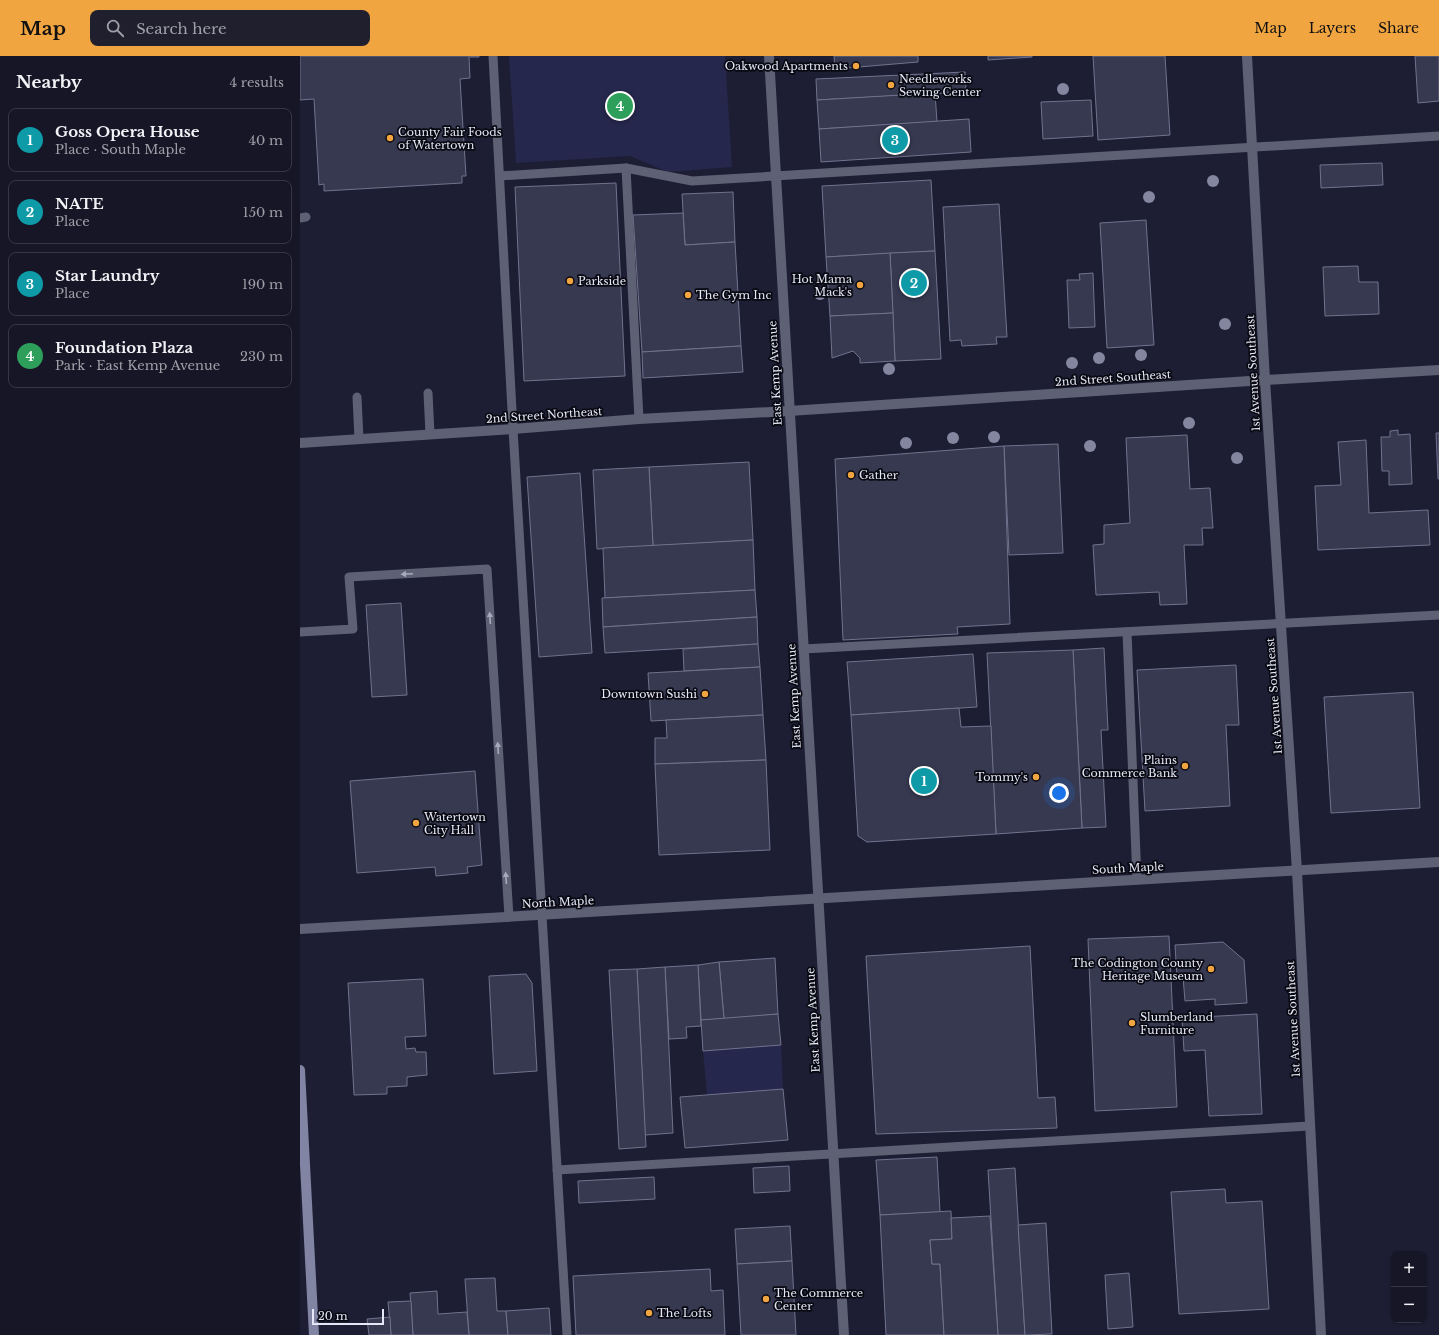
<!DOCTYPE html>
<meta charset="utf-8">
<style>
body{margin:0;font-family:"Libre Baskerville",serif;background:#1f1f2e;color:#f1f3f6}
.controls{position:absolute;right:12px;bottom:12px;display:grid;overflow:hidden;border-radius:8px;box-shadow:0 1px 3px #0004}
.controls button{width:36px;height:36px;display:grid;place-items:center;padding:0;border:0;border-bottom:1px solid #353543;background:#161626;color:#f1f3f6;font:20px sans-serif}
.scale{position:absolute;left:12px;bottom:10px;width:72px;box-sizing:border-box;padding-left:4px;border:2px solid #e5e7f6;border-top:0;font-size:11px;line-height:14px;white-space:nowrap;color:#e5e7f6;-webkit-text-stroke:3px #090912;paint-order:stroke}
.you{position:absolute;left:759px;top:737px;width:14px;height:14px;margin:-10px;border:3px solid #fff;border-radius:50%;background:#1a73e8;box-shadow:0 0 0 6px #1a73e833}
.badge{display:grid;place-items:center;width:26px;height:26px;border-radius:50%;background:#f1a540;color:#fff;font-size:13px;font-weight:700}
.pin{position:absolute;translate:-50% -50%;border:2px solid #fff;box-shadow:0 1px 4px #0006}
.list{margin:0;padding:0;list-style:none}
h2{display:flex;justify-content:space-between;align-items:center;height:52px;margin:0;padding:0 16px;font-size:17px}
h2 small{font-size:13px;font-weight:400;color:#9e9fa7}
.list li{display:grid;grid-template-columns:26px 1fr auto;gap:12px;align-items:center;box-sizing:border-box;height:64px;margin:0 8px 8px;padding:0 8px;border:1px solid #353543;border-radius:8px}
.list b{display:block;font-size:15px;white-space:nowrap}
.list p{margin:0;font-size:13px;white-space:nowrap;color:#9e9fa7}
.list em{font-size:13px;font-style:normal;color:#9e9fa7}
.icon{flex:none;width:22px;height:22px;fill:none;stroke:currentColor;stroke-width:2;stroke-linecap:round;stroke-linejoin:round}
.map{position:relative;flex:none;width:1139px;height:1279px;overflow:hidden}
header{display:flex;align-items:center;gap:24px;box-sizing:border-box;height:56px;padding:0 20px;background:#f1a540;color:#111}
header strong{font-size:19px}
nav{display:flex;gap:22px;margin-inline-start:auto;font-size:14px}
.search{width:280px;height:36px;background:#1f1f2e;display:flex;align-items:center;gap:10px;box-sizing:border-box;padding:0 14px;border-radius:8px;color:#9e9fa7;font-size:15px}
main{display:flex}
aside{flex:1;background:#161626}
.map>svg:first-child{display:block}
.green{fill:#26274d}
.building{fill:#373951;stroke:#71738e}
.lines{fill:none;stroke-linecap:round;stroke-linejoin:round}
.service{stroke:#5e6074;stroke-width:9}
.minor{stroke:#5e6074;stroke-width:10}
.tertiary{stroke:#5e6074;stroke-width:10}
.secondary{stroke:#8184a3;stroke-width:10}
.tree{fill:#8486a0}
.oneway{fill:#a8aabc}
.poi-dot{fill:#f1a540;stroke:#090912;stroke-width:1.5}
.labels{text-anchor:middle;stroke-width:3.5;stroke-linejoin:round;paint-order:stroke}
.poi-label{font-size:11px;fill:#e5e7f6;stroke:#090912;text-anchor:start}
.street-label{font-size:11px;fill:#e5e7f6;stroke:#090912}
</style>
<header>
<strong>Map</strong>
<div class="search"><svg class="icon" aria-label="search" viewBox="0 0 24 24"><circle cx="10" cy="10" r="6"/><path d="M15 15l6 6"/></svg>Search here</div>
<nav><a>Map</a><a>Layers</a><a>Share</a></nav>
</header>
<main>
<aside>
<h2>Nearby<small>4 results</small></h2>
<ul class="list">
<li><span class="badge" style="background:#0f9aa8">1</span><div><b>Goss Opera House</b><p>Place · South Maple</p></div><em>40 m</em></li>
<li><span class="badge" style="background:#0f9aa8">2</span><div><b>NATE</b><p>Place</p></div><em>150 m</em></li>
<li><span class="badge" style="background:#0f9aa8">3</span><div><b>Star Laundry</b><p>Place</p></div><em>190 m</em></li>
<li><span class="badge" style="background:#2e9e5b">4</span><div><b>Foundation Plaza</b><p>Park · East Kemp Avenue</p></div><em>230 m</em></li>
</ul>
</aside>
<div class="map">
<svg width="1139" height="1279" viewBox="0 0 1139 1279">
<rect width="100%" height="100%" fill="#1d1e33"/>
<g class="green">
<path d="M209,0H425L432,111L368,116L330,100L216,107Z"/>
<path d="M481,989L483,1033L407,1039L403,995Z"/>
</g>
<g class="building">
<path d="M0,0H179V1H169L170,22L160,23L166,120H162V127L24,135V128L19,129L14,43L0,44Z"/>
<path d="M534,0H618V6L535,13Z"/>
<path d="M688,0H732V1L688,4Z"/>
<path d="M793,0H865L870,79L798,84Z"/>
<path d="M1115,0H1139V45L1118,47Z"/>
<path d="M665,16L666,36L517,44L516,23Z"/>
<path d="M635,37L637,66L519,73L517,44Z"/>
<path d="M791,44L793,80L743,83L741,46Z"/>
<path d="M669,63L671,96L521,106L519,73Z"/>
<path d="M1082,107L1083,129L1021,132L1020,109Z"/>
<path d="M631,124L635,195L526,201L522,130Z"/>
<path d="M316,127L325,320L224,325L215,131Z"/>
<path d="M433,136L435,186L385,189L382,138Z"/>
<path d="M699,148L707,281H696L697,288L662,290L661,284L650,285L643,151Z"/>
<path d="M383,157L385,189L435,186L441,290L342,296L333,159Z"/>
<path d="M846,164L854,289L807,292L800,167Z"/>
<path d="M635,195L641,303L595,305L590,197Z"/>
<path d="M590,197L593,257L530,260L526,201Z"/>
<path d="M1058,210L1059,226H1078L1079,258L1025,260L1023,211Z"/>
<path d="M793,217L795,271L769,272L767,224H780L779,218Z"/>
<path d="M593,257L595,305L560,307V302L553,295L532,302L530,260Z"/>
<path d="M441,290L443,316L343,322L342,296Z"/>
<path d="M1098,374V379L1110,378L1112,428L1089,429V415H1082L1081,381H1090V375Z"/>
<path d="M1136,377H1139V423H1138Z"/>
<path d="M887,379L890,433L910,432L913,472H902L903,489H884L887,548L860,549L859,536L796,539L793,489L804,488V469L830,467L826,382Z"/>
<path d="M1066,384L1069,457L1128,454L1130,489L1018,494L1015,430L1041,429L1038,386Z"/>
<path d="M758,388L763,497L709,499L704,390Z"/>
<path d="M704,390L710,568L657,571L658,578L543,584L535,403Z"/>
<path d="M449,406L453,484L353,490L349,411Z"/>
<path d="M349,411L353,490L297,493L293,414Z"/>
<path d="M280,417L292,597L239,601L227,421Z"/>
<path d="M453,484L455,534L305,542L303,492Z"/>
<path d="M455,534L457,561L303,571L302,542Z"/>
<path d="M101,547L107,639L72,641L66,549Z"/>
<path d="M457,561L458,588L305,597L303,571Z"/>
<path d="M458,588L460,611L384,615L383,593Z"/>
<path d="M804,592L808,674H801L806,771L782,772L773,594Z"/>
<path d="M773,594L782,772L696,778L687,597Z"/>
<path d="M673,598L677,651L551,659L547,606Z"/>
<path d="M936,609L939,669H926L930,750L845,755L837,614Z"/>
<path d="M460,611L463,659L351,665L348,617Z"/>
<path d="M1113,636L1120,752L1031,757L1024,641Z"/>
<path d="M659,652L661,671L691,670L696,778L567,786L558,780L551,659Z"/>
<path d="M463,659L466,704L355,708V682H367L366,664Z"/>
<path d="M466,704L470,794L359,799L355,708Z"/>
<path d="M175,715L182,809L167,811L168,817L136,820L135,811L57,817L50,725Z"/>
<path d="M869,880L877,1051L795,1055L788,883Z"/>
<path d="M923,886L944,904L947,947L915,949V943L885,945L883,921H877L875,889Z"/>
<path d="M730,890L738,1042L755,1041L757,1072L576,1078L566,900Z"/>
<path d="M475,902L478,958L424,963L419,906Z"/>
<path d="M419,906L424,963L401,964L398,909Z"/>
<path d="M398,909L401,970L386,971L387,982L369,983L365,911Z"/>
<path d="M365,911L373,1077L345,1079L337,913Z"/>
<path d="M337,913L346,1091L319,1093L309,914Z"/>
<path d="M226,918L232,927L237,1015L194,1018L189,920Z"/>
<path d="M123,923L126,980L105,981L106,993L115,992L116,996H126L127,1019L107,1021V1030L87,1031V1038L54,1039L48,927Z"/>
<path d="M478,958L481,989L403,995L401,964Z"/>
<path d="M957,958L962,1058L909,1060L905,994L884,995L882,962Z"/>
<path d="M483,1033L488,1084L385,1092L380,1041Z"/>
<path d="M637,1101L640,1156L580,1159L576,1104Z"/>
<path d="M489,1110L490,1135L454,1137L453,1112Z"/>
<path d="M715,1112L725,1279H698L688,1114Z"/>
<path d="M354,1121L355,1143L279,1147L278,1125Z"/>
<path d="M925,1133L926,1147L962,1145L969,1253L879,1258L871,1136Z"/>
<path d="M651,1155L652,1183L630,1184L632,1208H640L644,1279H586L580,1159Z"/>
<path d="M690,1160L698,1279H644L640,1208H632L630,1184L652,1183L651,1162Z"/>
<path d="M746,1167L752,1278L725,1279L718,1169Z"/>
<path d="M490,1170L492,1205L437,1208L435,1173Z"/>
<path d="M492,1205L496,1279H441L437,1208Z"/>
<path d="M410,1213L411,1235L423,1234L425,1279H276L273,1220Z"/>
<path d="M829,1217L833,1271L808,1273L805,1219Z"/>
<path d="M195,1222L197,1255H206L208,1279H169L165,1223Z"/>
<path d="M137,1235L138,1258L167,1256L169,1279H113L110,1237Z"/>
<path d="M111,1245L113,1279H91L88,1246Z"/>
<path d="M249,1252L251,1279H208L206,1255Z"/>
<path d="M90,1261L91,1279H69L67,1263Z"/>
</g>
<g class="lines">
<g class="service">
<path d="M193,0L213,373L267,1279"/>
<path d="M326,112L339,363"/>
<path d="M200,120L326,112L392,125L1139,80"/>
<path d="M0,162L6,161"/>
<path d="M128,337L130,378"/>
<path d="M57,341L59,383"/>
<path d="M0,576L53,573L49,521L187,513L209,861"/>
<path d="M827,576L837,824"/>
<path d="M503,593L1139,559"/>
<path d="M257,1114L1010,1070"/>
</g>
<g class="minor">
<path d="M489,355L965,324L1139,314"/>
<path d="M0,873L1139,806"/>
</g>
<g class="tertiary">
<path d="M469,0L544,1279"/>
<path d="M947,0L965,324L997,815L1021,1279"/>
<path d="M0,387L213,373L339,363L489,355"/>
</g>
<path class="secondary" d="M0,1014L14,1279"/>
</g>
<g class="tree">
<circle cx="763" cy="33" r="6"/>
<circle cx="913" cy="125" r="6"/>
<circle cx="849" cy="141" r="6"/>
<circle cx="520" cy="238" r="6"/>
<circle cx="925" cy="268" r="6"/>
<circle cx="841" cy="299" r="6"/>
<circle cx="799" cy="302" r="6"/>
<circle cx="772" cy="307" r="6"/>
<circle cx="589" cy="313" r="6"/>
<circle cx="889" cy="367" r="6"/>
<circle cx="694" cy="381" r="6"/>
<circle cx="653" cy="382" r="6"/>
<circle cx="606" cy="387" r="6"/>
<circle cx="790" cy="390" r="6"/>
<circle cx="937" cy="402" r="6"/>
</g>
<defs><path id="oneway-solid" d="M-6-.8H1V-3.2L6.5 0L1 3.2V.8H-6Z"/></defs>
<g class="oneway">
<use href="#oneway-solid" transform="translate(107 518) rotate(177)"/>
<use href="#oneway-solid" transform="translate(190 562) rotate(-94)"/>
<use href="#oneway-solid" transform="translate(198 692) rotate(-94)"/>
<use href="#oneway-solid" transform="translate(206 822) rotate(-94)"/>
</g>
<g class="poi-dot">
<circle cx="556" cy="10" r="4"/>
<circle cx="591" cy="29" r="4"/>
<circle cx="90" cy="82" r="4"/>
<circle cx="270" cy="225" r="4"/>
<circle cx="560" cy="229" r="4"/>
<circle cx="388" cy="239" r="4"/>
<circle cx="551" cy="419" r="4"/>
<circle cx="405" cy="638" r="4"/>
<circle cx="885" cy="710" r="4"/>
<circle cx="736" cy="721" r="4"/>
<circle cx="116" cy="767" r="4"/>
<circle cx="911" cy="913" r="4"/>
<circle cx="832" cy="967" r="4"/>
<circle cx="466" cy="1243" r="4"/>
<circle cx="349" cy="1257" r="4"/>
</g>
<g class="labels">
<g class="poi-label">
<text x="548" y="14" text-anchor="end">Oakwood Apartments</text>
<text x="599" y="27">Needleworks<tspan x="599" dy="13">Sewing Center</tspan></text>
<text x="98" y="80">County Fair Foods<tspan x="98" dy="13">of Watertown</tspan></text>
<text x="552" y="227" text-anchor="end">Hot Mama<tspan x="552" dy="13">Mack's</tspan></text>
<text x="278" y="229">Parkside</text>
<text x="396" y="243">The Gym Inc</text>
<text x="559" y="423">Gather</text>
<text x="397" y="642" text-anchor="end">Downtown Sushi</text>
<text x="877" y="708" text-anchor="end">Plains<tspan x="877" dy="13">Commerce Bank</tspan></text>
<text x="728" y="725" text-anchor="end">Tommy's</text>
<text x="124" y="765">Watertown<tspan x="124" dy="13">City Hall</tspan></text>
<text x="903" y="911" text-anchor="end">The Codington County<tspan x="903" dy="13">Heritage Museum</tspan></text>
<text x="840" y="965">Slumberland<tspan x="840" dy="13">Furniture</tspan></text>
<text x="474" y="1241">The Commerce<tspan x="474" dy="13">Center</tspan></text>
<text x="357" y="1261">The Lofts</text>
</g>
<g class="street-label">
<text transform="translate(475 317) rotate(-93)" y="4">East Kemp Avenue</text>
<text transform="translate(953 317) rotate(-93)" y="4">1st Avenue Southeast</text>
<text transform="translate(813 322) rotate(-4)" y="4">2nd Street Southeast</text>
<text transform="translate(244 359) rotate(-4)" y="4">2nd Street Northeast</text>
<text transform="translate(494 640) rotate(-93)" y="4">East Kemp Avenue</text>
<text transform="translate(974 640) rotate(-94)" y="4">1st Avenue Southeast</text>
<text transform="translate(828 812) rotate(-3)" y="4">South Maple</text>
<text transform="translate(258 846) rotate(-3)" y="4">North Maple</text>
<text transform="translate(993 963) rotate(-93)" y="4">1st Avenue Southeast</text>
<text transform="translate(513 964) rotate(-93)" y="4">East Kemp Avenue</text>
</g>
</g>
</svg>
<div class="controls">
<button>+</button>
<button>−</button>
</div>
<div class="scale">20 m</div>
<div class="you"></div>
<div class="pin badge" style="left:624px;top:725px;background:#0f9aa8">1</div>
<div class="pin badge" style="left:614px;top:227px;background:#0f9aa8">2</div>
<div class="pin badge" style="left:595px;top:84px;background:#0f9aa8">3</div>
<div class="pin badge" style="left:320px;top:50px;background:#2e9e5b">4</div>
</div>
</main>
